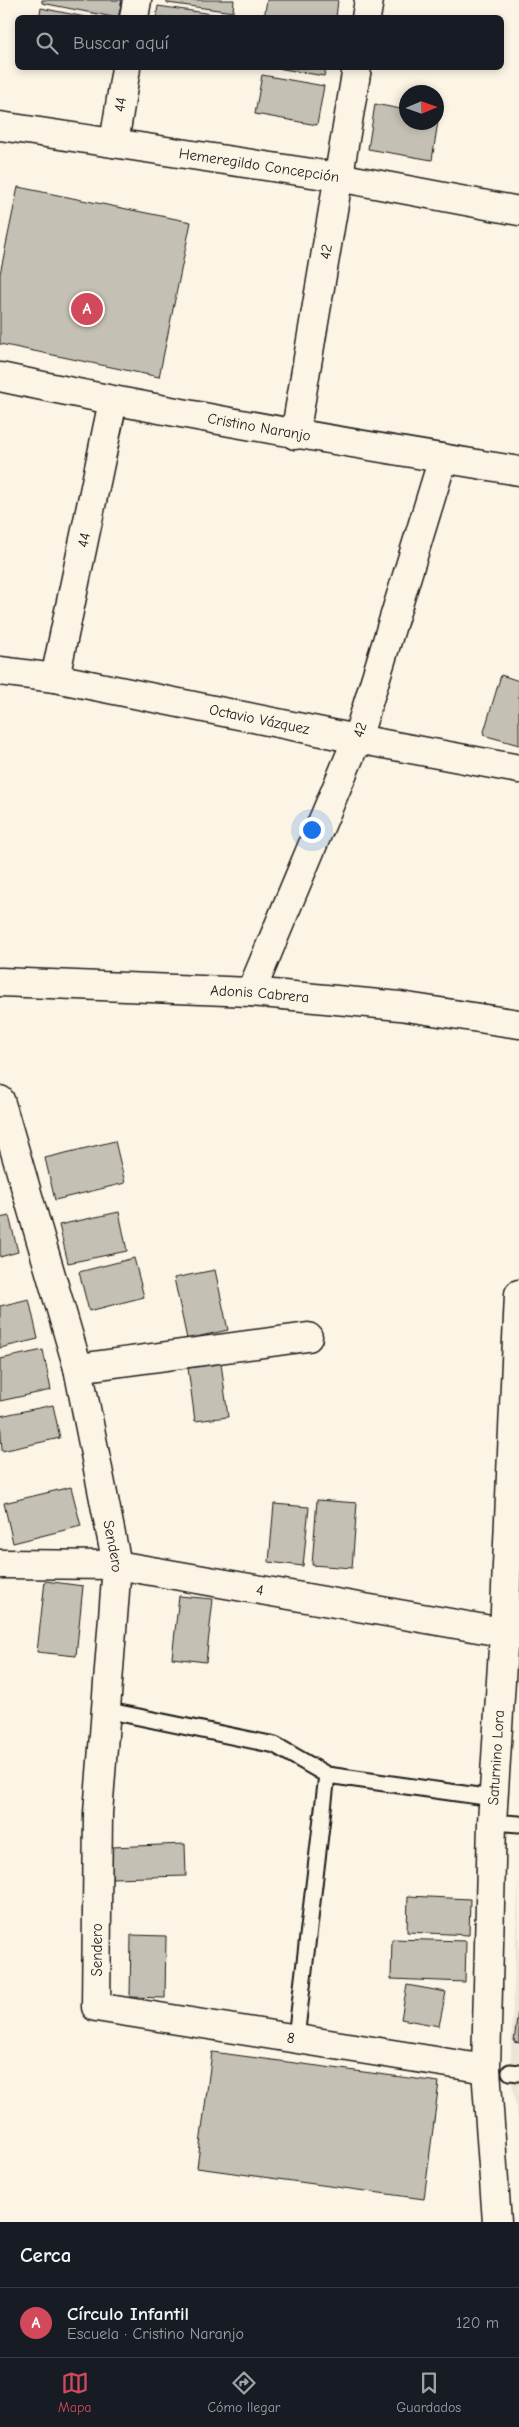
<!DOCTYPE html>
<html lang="es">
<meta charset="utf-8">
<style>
body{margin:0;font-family:"Comic Neue",sans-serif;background:#20242c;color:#f1f3f6}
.compass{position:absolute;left:399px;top:85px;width:45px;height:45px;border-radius:50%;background:#171b24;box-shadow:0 2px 8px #0003;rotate:88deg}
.you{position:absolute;left:311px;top:829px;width:18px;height:18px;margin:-12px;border:4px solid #fff;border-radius:50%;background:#1a73e8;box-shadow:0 0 0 8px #1a73e833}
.badge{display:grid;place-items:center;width:32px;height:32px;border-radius:50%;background:#d1495b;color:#fff;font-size:16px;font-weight:700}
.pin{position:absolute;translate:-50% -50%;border:2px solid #fff;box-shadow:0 1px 5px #0006}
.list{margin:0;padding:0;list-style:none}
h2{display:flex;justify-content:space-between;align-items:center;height:65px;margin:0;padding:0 20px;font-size:21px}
h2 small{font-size:16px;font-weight:400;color:#9ea1a6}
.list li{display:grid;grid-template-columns:32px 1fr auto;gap:15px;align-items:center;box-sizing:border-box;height:70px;padding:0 20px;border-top:1px solid #363941}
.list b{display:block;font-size:19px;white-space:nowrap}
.list p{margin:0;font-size:16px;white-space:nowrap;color:#9ea1a6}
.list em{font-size:16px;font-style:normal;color:#9ea1a6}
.icon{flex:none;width:28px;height:28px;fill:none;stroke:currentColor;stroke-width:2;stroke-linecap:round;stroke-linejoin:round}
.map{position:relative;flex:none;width:519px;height:2222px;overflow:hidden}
.search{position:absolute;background:#171b24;box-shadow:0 2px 8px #0003;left:15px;right:15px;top:15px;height:55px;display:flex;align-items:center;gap:12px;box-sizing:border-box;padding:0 18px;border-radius:8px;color:#9ea1a6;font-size:19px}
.sheet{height:135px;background:#171b24}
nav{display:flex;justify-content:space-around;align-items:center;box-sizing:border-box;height:70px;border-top:1px solid #363941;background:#171b24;font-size:14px;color:#9ea1a6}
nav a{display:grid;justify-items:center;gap:2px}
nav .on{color:#d1495b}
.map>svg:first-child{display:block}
.built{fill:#ebe5d6}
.building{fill:#c4c0b3;stroke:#1c1c1c}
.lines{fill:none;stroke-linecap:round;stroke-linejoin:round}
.lane-casing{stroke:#1c1c1c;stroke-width:19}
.street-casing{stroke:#1c1c1c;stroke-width:31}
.secondary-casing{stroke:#1c1c1c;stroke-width:31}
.lane{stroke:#fcf5e5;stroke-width:15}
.street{stroke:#fcf5e5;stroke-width:28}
.secondary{stroke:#fcf5e5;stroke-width:28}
.labels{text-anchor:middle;stroke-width:4;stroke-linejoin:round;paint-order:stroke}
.street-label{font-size:15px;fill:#1c1c1c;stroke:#fcf5e5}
</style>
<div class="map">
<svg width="519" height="2222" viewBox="0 0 519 2222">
<rect width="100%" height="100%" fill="#fcf5e5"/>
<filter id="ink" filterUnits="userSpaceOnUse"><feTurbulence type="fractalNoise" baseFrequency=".02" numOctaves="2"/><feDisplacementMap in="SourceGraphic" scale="10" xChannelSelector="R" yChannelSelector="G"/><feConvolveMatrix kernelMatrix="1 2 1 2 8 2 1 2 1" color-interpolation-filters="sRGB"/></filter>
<g filter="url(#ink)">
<path class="built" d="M519,1872V2125L510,2072Z"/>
<g class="building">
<path d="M42,0H122L118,18L42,3Z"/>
<path d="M167,0H234L233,12L167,3Z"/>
<path d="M267,0H338L336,18H264Z"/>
<path d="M158,6L219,15V18H156Z"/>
<path d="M41,8L90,18H39Z"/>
<path d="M277,68H326L324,76Z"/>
<path d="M262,75L324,86L317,125L255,114Z"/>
<path d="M375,104L406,110V122H436V115H439L432,160L368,149Z"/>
<path d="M18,187L191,222L159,377L0,344V274Z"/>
<path d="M501,675L519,681V745L483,735Z"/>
<path d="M115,1141L125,1183L55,1200L45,1158Z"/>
<path d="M119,1212L127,1251L68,1263L59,1225Z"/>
<path d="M9,1216L18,1252L0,1257V1218Z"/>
<path d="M134,1258L144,1297L89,1311L79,1272Z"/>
<path d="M215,1270L228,1330L187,1339L174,1278Z"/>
<path d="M29,1299L38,1339L0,1348V1306Z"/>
<path d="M43,1350L51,1390L0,1401V1359Z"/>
<path d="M221,1363L228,1417L195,1421L188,1368Z"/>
<path d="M53,1405L60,1438L2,1451L0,1416Z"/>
<path d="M71,1487L81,1526L13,1543L4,1503Z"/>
<path d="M317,1500L357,1503L352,1568L312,1565Z"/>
<path d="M274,1504L309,1507L303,1566L269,1562Z"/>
<path d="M45,1581L83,1586L76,1656L37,1652Z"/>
<path d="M179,1596L213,1599L206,1662L172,1658Z"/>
<path d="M185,1844L186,1876L112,1878L111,1847Z"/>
<path d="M408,1896L470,1899L469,1935L407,1932Z"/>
<path d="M131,1935L166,1936L165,1998L130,1997Z"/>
<path d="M392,1939L466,1941L465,1982L391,1979Z"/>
<path d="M407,1985L446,1992L439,2026L401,2019Z"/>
<path d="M519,2003V2043L514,2042Z"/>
<path d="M212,2052L439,2082L424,2199L197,2168Z"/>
</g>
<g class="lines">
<defs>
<g id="lane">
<path d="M105,1710L275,1745L327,1775L493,1798"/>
<path d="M492,1822L519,1824"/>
<path d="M296,2038L327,1775"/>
<path d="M510,2072L519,2073"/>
</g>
<g id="street">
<path d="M134,18L137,0"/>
<path d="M366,18L369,0"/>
<path id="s1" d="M0,126L338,177L519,211"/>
<path id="s2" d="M114,143L126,68"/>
<path id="s3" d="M0,377C172,414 345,442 519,471"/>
<path id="s4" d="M295,435L357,68"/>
<path id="s5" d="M0,671L55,678L357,739L519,769"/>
<path id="s6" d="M55,678L113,401"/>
<path id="s7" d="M251,992L357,739L443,458"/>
<path id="s8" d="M0,1100L78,1368L117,1565L98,1813L96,2007L486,2069"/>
<path d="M78,1368L308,1337"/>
<path id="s9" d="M0,1564L117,1565L519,1635"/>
</g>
<g id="secondary">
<path id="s10" d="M0,982L251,992L400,1006L519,1024"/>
<path id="s11" d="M497,2222L486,2069L492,1822L504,1633L519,1294"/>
</g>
</defs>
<use href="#lane" class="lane-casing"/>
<use href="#street" class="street-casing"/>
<use href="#secondary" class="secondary-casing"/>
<use href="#lane" class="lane"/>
<use href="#street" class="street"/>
<use href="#secondary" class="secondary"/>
</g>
</g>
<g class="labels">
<g class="street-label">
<text dy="5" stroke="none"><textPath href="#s2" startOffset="39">44</textPath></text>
<text dy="5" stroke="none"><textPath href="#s1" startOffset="262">Hemeregildo Concepción</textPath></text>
<text dy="5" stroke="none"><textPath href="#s4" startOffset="186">42</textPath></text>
<text dy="5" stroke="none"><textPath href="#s3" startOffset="264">Cristino Naranjo</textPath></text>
<text dy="5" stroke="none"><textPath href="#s6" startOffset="141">44</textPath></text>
<text dy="5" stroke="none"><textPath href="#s5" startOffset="264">Octavio Vázquez</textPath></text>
<text dy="5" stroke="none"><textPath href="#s7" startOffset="284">42</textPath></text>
<text dy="5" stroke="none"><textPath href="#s10" startOffset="260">Adonis Cabrera</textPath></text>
<text dy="5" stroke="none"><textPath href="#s8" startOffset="461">Sendero</textPath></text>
<text dy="5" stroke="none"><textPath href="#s9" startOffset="262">4</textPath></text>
<text dy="5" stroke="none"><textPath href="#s11" startOffset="465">Saturnino Lora</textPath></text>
<text transform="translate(97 1950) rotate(-90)" y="5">Sendero</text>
<text dy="5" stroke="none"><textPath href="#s8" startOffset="1120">8</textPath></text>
</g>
</g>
</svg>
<svg class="compass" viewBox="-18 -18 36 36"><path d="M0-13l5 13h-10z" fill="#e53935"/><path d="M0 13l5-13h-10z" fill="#9ea1a6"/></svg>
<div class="you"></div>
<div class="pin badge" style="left:87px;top:309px">A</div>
<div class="search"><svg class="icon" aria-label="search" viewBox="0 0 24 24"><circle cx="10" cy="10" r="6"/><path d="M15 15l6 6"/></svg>Buscar aquí</div>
</div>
<section class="sheet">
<h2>Cerca<small></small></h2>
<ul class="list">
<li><span class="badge">A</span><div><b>Círculo Infantil</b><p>Escuela · Cristino Naranjo</p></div><em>120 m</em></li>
</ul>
</section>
<nav>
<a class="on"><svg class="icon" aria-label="map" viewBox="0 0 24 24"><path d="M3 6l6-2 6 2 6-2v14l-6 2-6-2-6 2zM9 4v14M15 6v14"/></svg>Mapa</a>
<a><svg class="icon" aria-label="directions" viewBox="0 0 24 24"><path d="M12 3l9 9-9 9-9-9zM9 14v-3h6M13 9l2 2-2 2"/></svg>Cómo llegar</a>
<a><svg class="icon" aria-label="saved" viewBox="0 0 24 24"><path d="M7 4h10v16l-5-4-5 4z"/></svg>Guardados</a>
</nav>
